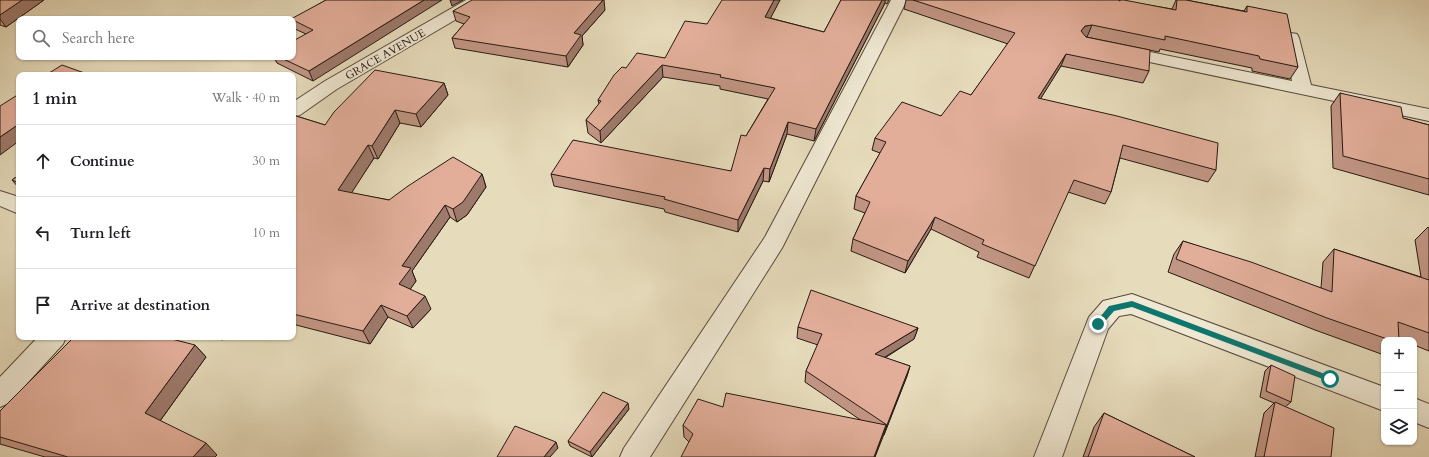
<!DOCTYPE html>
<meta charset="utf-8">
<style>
body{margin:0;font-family:Cardo,serif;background:#f2f2f2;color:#202124}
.controls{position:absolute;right:12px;bottom:12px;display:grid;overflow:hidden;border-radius:8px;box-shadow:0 1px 3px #0004}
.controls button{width:36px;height:36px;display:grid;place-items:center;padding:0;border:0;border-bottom:1px solid #e0e0e0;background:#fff;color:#202124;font:20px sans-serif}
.stop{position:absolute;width:12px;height:12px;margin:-9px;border:3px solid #0f766e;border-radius:50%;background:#fff}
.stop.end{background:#0f766e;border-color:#fff;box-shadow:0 1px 4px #0008}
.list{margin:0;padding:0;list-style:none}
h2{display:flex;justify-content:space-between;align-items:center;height:52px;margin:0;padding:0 16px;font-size:17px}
h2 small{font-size:13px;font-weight:400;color:#757577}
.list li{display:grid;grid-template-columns:26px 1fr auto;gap:12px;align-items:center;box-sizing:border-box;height:72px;padding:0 16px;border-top:1px solid #e0e0e0}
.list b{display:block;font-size:15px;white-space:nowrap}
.list em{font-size:13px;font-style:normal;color:#757577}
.icon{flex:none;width:22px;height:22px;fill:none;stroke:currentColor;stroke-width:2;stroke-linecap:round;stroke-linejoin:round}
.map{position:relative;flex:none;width:1429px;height:457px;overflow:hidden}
.search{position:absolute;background:#fff;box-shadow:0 1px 3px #0004;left:16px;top:16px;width:280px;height:44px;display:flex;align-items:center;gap:10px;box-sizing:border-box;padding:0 14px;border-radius:8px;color:#757577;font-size:15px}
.panel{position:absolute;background:#fff;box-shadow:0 1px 3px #0004;left:16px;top:72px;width:280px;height:268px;border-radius:8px}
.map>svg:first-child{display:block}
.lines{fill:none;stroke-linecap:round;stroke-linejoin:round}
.minor-casing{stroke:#574a3c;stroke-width:2}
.minor{fill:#efe8d3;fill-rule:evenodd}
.wall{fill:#c29684;stroke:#271a12}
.shaded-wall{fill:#9e7a6c;stroke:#271a12}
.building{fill:#e2ae9a;stroke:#271a12}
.route{fill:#0f766e}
.labels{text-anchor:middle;stroke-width:3.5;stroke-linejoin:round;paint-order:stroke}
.far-street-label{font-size:11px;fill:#271a12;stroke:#efe8d3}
</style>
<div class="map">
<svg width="1429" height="457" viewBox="0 0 1429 457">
<rect width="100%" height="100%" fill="#e6dbbb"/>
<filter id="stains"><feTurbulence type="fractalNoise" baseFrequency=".005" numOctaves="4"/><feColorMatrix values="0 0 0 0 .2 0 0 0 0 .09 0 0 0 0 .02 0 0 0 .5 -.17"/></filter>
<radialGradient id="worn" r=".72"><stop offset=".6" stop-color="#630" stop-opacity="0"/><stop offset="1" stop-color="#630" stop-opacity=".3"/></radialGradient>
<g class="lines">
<defs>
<g id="minor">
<path d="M466,0H486L484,3L337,89L300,115L293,117V102L325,81Z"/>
<path d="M891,0H907L782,248L650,457H620L624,448L765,237Z"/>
<path d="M1291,33L1297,34L1299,38L1311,85L1429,109V121L1121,56L1115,55L1112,51L1115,47L1121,46L1292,81L1283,38L1285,34Z"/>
<path d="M0,191L19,197V214L0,206Z"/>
<path d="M1132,294L1384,387V411L1131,314L1119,316L1108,329L1062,457H1034L1089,317L1103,301Z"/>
<path d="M38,337H66L63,344L9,403L0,407V377Z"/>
<path d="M1414,398L1429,404V428L1414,422Z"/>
</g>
</defs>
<use href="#minor" class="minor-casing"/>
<use href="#minor" class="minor"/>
</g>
<g class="wall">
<path d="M0,0H44L6,27L0,25Z"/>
<path d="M326,0L313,81L277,63L274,57H293L306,34L295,29L293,24V19Z"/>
<path d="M780,0L770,18L824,32L841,0H889L887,4L885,3L814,141L787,134L769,182L763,181L738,232L665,212L664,209L554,186L551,174L731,171L746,136L768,99L720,89V86L663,77L601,143L588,133L586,120L599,104L598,100L626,68L665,58L707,24Z"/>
<path d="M906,0H1118L1172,9L1176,0H1186L1244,11L1247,6L1298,67L1290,79L1252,71V68L1160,49L1159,52L1086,37L1149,71L1143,83L1061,66L1040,99L1216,170L1208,182L1120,158L1111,192L1105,204L1068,192L1029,278L977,257L979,252L931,229L905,273L851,251L853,239L865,213L854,209L856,196L880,153L872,150L875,138L941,116L971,95L1008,44L904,9Z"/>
<path d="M605,10L582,36L583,45L568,67L455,48L452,38L464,24L456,21L453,11Z"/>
<path d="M444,83L448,95L421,127L400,123L378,159L374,158L351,193L389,200L482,174L486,187L467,215L457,222L450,217L412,271L416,281L410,289L431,309L413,328L388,317L370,344L296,325L293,320V115L325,125Z"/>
<path d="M1340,93L1403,118L1429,125V195L1333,168L1331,106Z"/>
<path d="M19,175V188L12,180Z"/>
<path d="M1428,227L1429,228V351L1414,345V340H1384V355L1315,330L1168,272L1174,254L1183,241L1321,288L1323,262L1334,249L1421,277L1415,240Z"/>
<path d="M798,327L918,328L914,339L885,358L910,366L907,376L875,457L689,442L684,437L683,425L862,421L805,382L806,371L818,345L797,338Z"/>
<path d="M209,337H226L223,340Z"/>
<path d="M195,345L206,357L160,421L217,455L215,457H45L0,444V437Z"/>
<path d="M1271,365L1291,402L1285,407L1331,457H1255L1264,413L1274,403L1260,397L1265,371Z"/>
<path d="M629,409L592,457L570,446L568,441Z"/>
<path d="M1104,413L1195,457H1083L1094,427Z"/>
</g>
<g class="shaded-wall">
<path d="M22,0H44L6,27L0,19V15Z"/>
<path d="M424,0H442L313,81L309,71Z"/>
<path d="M450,0H463L452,6Z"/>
<path d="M603,0H604L605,10L582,36L583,45L568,67L566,56L574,33Z"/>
<path d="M774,0H780L765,29V17Z"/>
<path d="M882,0H885V3L814,141L816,129Z"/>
<path d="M1092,25L1087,37L1080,38L1081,31L1085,26Z"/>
<path d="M1066,54L1061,66L1033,111L1038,98Z"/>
<path d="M662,65L663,77L601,143L600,131Z"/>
<path d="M444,83L448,95L421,127L416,114Z"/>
<path d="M395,110L400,123L378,159L372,146Z"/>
<path d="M788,122L787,134L769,182L770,169Z"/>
<path d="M19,124V141L0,155V137Z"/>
<path d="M368,145L374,158L345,203L338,190Z"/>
<path d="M764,168L763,181L738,232V220Z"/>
<path d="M482,174L486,187L467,215L457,222L453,209Z"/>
<path d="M445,205L450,217L412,271L416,281L405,297L399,284L402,266Z"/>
<path d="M935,217L931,229L905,273L908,261Z"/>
<path d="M425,296L431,309L413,328L407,316Z"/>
<path d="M381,305L388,317L370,344L363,331Z"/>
<path d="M918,328L914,339L872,365L875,354Z"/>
<path d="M220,337H226L223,340Z"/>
<path d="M195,345L206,357L157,425L145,413Z"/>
<path d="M910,366L907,376L884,435L887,425Z"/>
<path d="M628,403L629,409L592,457L590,452Z"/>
<path d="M886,425L875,457H874Z"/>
<path d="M556,442L558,448L550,457H544Z"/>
<path d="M206,443L217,455L215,457H193Z"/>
</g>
<g class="building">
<path d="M0,0H22L0,15Z"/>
<path d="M326,0H424L309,71L279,57H293V41L313,30L293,20V19H291Z"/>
<path d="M472,0H603L574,33L581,35L566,56L452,38L470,17L453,11Z"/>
<path d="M722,0H774L765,17L824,32L841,0H882L816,129L788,122L770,169L764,168L738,220L664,199L665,197L551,174L573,140L731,171L741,135L746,136L775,88L720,77L721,75L662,65L600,131L586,120L601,101L598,100L614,75L622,67L626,68L637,53L665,58L685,21L707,24Z"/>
<path d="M913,0H1118L1120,1V0H1124L1176,10L1177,0H1186L1247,12V6L1287,14L1298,67L1260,59L1259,56L1165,36V40L1092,25L1085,26L1081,31L1086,37L1150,50L1149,71L1066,54L1038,98L1117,116L1218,143L1216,170L1123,145L1111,192L1074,180L1035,266L982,244L984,240L935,217L908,261L853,239L870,202L856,196L886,142L875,138L902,102L941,116L960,91L971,95L1015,33Z"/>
<path d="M62,65L90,75H46Z"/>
<path d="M375,70L444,83L416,114L395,110L372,146L368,145L338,190L389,200L408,186L453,157L482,174L463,202L453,209L445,205L402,266L411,268L399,284L425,296L407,316L381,305L363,331L293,314V307L294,305H293V115L325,125L334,112Z"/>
<path d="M1340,93L1401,107L1403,118L1429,125V179L1343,156Z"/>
<path d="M19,94V124L0,137V106Z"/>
<path d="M19,175V183L12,180Z"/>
<path d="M1183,241L1251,262L1332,292L1334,249L1429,280V333L1398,322L1399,340H1390L1327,318L1176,259Z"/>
<path d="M811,290L918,328L875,354L910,366L887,425L806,371L822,334L798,327Z"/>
<path d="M74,337H164L195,345L145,413L206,443L193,457H68L0,437V411Z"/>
<path d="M1271,365L1295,376L1291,402L1266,391Z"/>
<path d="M603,392L628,403L590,452L568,441Z"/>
<path d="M726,393L886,425L874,457H681L693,434L683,425L698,399L723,407Z"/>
<path d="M1275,402L1334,428L1331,457H1264Z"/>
<path d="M1104,413L1195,457H1088Z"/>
<path d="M515,426L556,442L544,457H497Z"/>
</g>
<path class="route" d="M1132,301L1333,377L1334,379L1333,381H1328L1132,307L1114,311L1101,326H1096V322L1109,306Z"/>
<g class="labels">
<g class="far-street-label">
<text transform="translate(385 54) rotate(-30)" y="4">GRACE AVENUE</text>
</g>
</g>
<rect width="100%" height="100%" filter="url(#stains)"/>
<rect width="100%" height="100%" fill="url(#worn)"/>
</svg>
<div class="controls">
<button>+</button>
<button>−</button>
<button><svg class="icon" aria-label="layers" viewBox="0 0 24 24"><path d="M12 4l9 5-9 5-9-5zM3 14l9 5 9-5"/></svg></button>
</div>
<div class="stop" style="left:1330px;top:379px"></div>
<div class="stop end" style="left:1098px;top:324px"></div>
<div class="search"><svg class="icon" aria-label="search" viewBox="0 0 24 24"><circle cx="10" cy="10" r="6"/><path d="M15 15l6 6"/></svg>Search here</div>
<section class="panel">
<h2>1 min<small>Walk · 40 m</small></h2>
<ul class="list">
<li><svg class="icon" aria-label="ahead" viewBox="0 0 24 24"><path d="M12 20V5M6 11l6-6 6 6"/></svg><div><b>Continue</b></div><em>30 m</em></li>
<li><svg class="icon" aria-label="left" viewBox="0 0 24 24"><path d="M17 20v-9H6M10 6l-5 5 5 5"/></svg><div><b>Turn left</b></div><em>10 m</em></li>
<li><svg class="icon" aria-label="arrive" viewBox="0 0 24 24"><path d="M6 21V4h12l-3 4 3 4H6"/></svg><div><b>Arrive at destination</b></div></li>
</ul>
</section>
</div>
